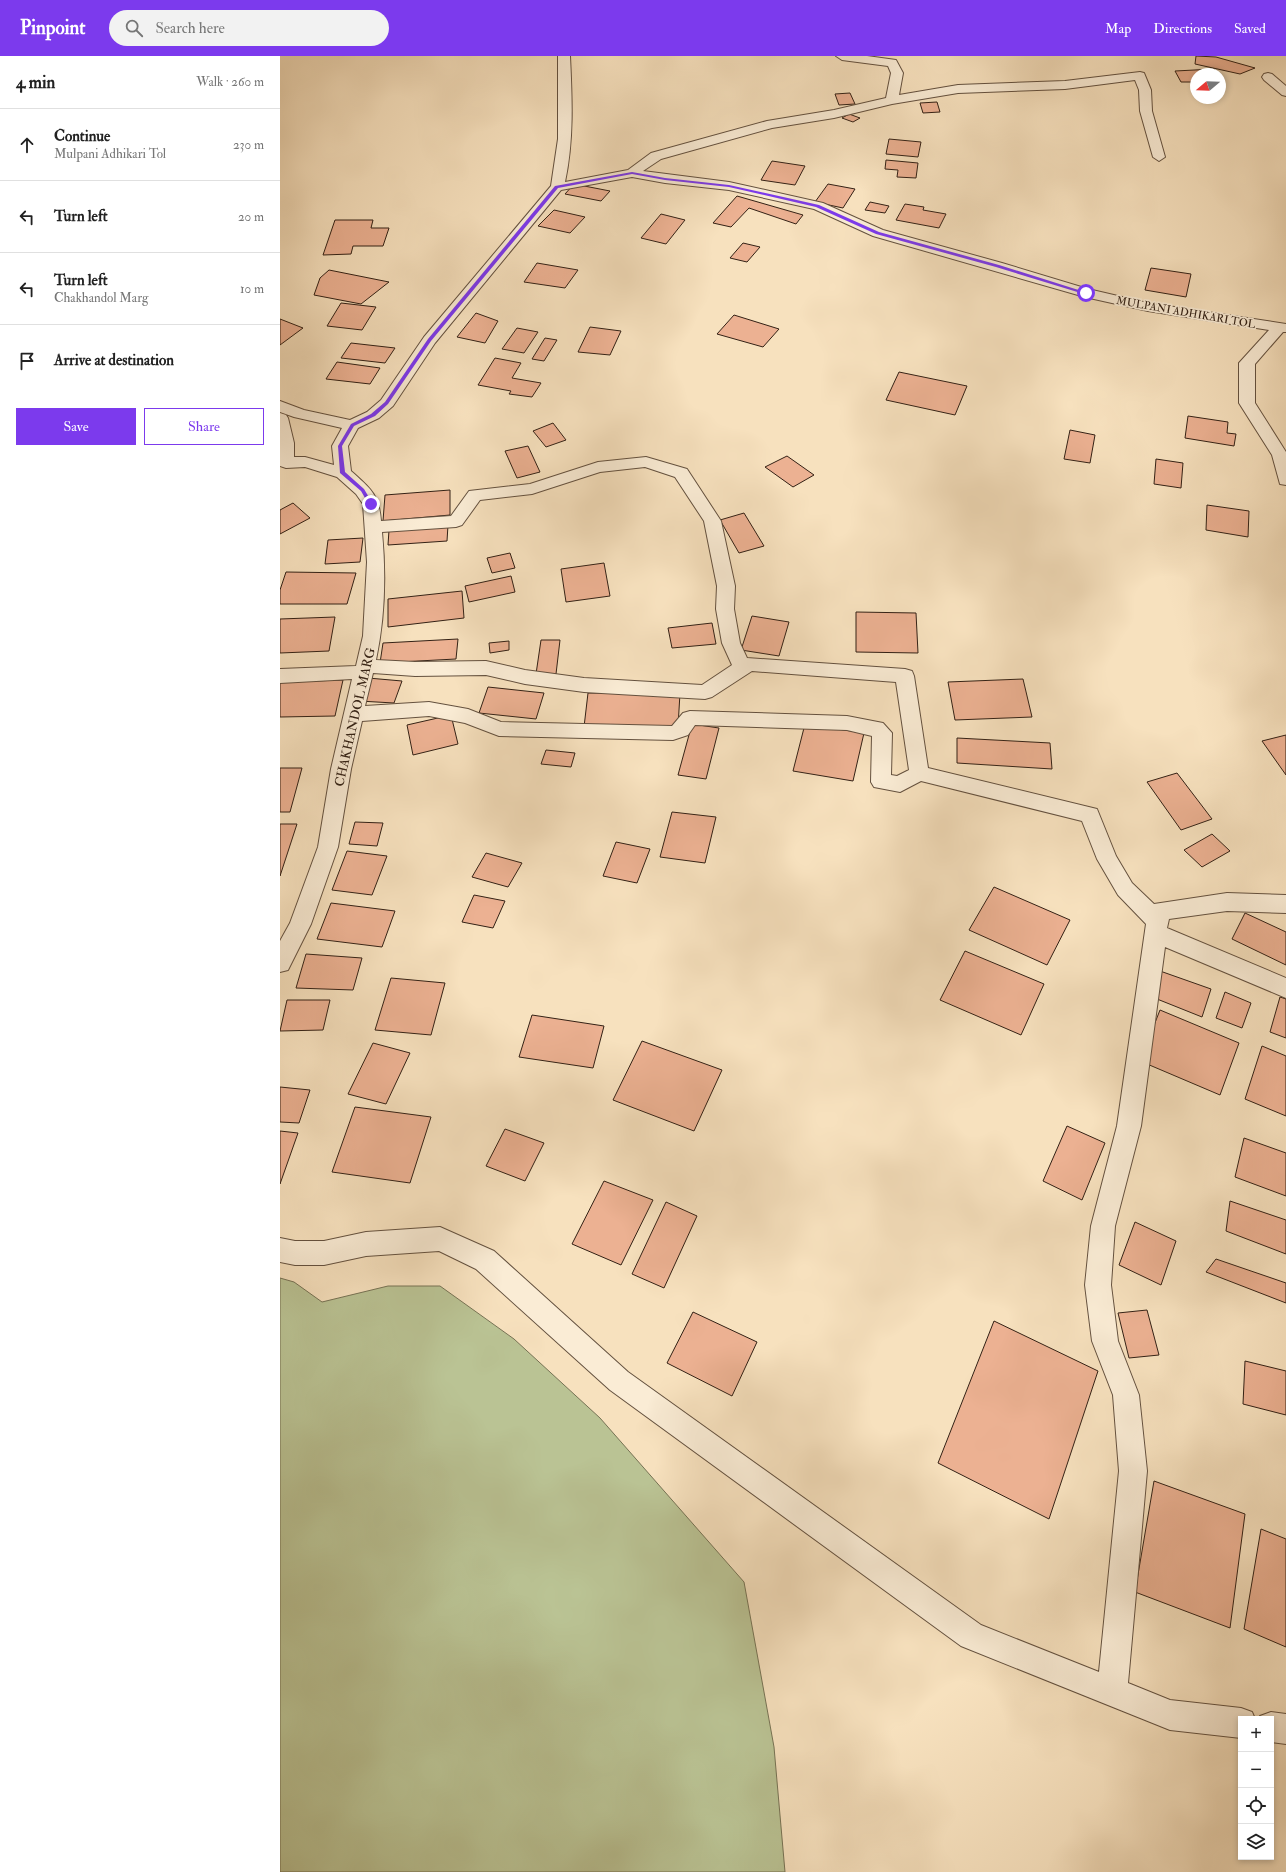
<!DOCTYPE html>
<meta charset="utf-8">
<style>
body{margin:0;font-family:"IM FELL Double Pica",serif;background:#f2f2f2;color:#222}
.controls{position:absolute;right:12px;bottom:12px;display:grid;overflow:hidden;border-radius:0px;box-shadow:0 2px 6px #0003}
.controls button{width:36px;height:36px;display:grid;place-items:center;padding:0;border:0;border-bottom:1px solid #e0e0e0;background:#fff;color:#222;font:20px sans-serif}
.compass{position:absolute;left:910px;top:12px;width:36px;height:36px;border-radius:50%;background:#fff;box-shadow:0 2px 6px #0003;rotate:251deg}
.stop{position:absolute;width:12px;height:12px;margin:-9px;border:3px solid #7c3aed;border-radius:50%;background:#fff}
.stop.end{background:#7c3aed;border-color:#fff;box-shadow:0 1px 4px #0008}
.list{margin:0;padding:0;list-style:none}
h2{display:flex;justify-content:space-between;align-items:center;height:52px;margin:0;padding:0 16px;font-size:17px}
h2 small{font-size:13px;font-weight:400;color:#767676}
.list li{display:grid;grid-template-columns:26px 1fr auto;gap:12px;align-items:center;box-sizing:border-box;height:72px;padding:0 16px;border-top:1px solid #e0e0e0}
.list b{display:block;font-size:15px;white-space:nowrap}
.list p{margin:0;font-size:13px;white-space:nowrap;color:#767676}
.list em{font-size:13px;font-style:normal;color:#767676}
.actions{display:flex;gap:8px;padding:12px 16px}
.actions a{flex:1;padding:9px 0;border:1px solid #7c3aed;border-radius:0px;text-align:center;font-size:14px;color:#7c3aed}
.actions .main{background:#7c3aed;color:#fff}
.icon{flex:none;width:22px;height:22px;fill:none;stroke:currentColor;stroke-width:2;stroke-linecap:round;stroke-linejoin:round}
.map{position:relative;flex:none;width:1006px;height:1816px;overflow:hidden}
header{display:flex;align-items:center;gap:24px;box-sizing:border-box;height:56px;padding:0 20px;background:#7c3aed;color:#fff}
header strong{font-size:19px}
nav{display:flex;gap:22px;margin-inline-start:auto;font-size:14px}
.search{width:280px;height:36px;background:#f2f2f2;display:flex;align-items:center;gap:10px;box-sizing:border-box;padding:0 14px;border-radius:22px;color:#767676;font-size:15px}
main{display:flex}
aside{flex:1;background:#fff}
.map>svg:first-child{display:block}
.green{fill:#bac394;stroke:#767254}
.building{fill:#ecb192;stroke:#332115}
.lines{fill:none;stroke-linecap:round;stroke-linejoin:round}
.minor-casing{stroke:#64513f;stroke-width:2}
.minor{fill:#faecd5;fill-rule:evenodd}
.route{fill:#7c3aed}
.labels{text-anchor:middle;stroke-width:3.5;stroke-linejoin:round;paint-order:stroke}
.far-street-label{font-size:11px;fill:#332115;stroke:#faecd5}
.street-label{font-size:13px;fill:#332115;stroke:#faecd5}
</style>
<header>
<strong>Pinpoint</strong>
<div class="search"><svg class="icon" aria-label="search" viewBox="0 0 24 24"><circle cx="10" cy="10" r="6"/><path d="M15 15l6 6"/></svg>Search here</div>
<nav><a>Map</a><a>Directions</a><a>Saved</a></nav>
</header>
<main>
<aside>
<h2>4 min<small>Walk · 260 m</small></h2>
<ul class="list">
<li><svg class="icon" aria-label="ahead" viewBox="0 0 24 24"><path d="M12 20V5M6 11l6-6 6 6"/></svg><div><b>Continue</b><p>Mulpani Adhikari Tol</p></div><em>230 m</em></li>
<li><svg class="icon" aria-label="left" viewBox="0 0 24 24"><path d="M17 20v-9H6M10 6l-5 5 5 5"/></svg><div><b>Turn left</b></div><em>20 m</em></li>
<li><svg class="icon" aria-label="left" viewBox="0 0 24 24"><path d="M17 20v-9H6M10 6l-5 5 5 5"/></svg><div><b>Turn left</b><p>Chakhandol Marg</p></div><em>10 m</em></li>
<li><svg class="icon" aria-label="arrive" viewBox="0 0 24 24"><path d="M6 21V4h12l-3 4 3 4H6"/></svg><div><b>Arrive at destination</b></div></li>
</ul>
<div class="actions"><a class="main">Save</a><a>Share</a></div>
</aside>
<div class="map">
<svg width="1006" height="1816" viewBox="0 0 1006 1816">
<rect width="100%" height="100%" fill="#f7e1be"/>
<filter id="stains"><feTurbulence type="fractalNoise" baseFrequency=".005" numOctaves="4"/><feColorMatrix values="0 0 0 0 .2 0 0 0 0 .09 0 0 0 0 .02 0 0 0 .5 -.17"/></filter>
<radialGradient id="worn" r=".72"><stop offset=".6" stop-color="#630" stop-opacity="0"/><stop offset="1" stop-color="#630" stop-opacity=".3"/></radialGradient>
<path class="green" d="M0,1222L14,1226L42,1246L108,1230H160L234,1283L320,1362L464,1526L494,1691L505,1816H0Z"/>
<g class="building">
<path d="M916,0L936,1L975,12L960,18L915,8Z"/>
<path d="M934,13L936,18H916V26H901L895,15Z"/>
<path d="M570,37L575,48L559,49L555,38Z"/>
<path d="M657,46L660,56L643,57L640,47Z"/>
<path d="M569,58L580,62L573,66L562,62Z"/>
<path d="M609,83L641,86L638,101L606,98Z"/>
<path d="M606,104L638,107L636,122L617,121L618,114L605,113Z"/>
<path d="M492,105L525,110L515,129L481,124Z"/>
<path d="M294,128L330,135L321,145L285,138Z"/>
<path d="M548,128L575,133L563,152L535,146Z"/>
<path d="M457,140L523,159L516,168L469,152L451,171L433,167Z"/>
<path d="M590,146L609,150L605,157L585,154Z"/>
<path d="M625,148L644,151L643,154L666,158L659,172L616,164Z"/>
<path d="M274,154L305,161L290,177L258,170Z"/>
<path d="M381,158L405,164L386,188L361,182Z"/>
<path d="M55,164H93L91,172H109L103,190H73L71,198L43,199Z"/>
<path d="M463,187L480,191L467,206L450,202Z"/>
<path d="M257,207L298,214L285,232L244,226Z"/>
<path d="M871,212L911,218L906,241L865,234Z"/>
<path d="M49,214L109,226L81,248L34,239L40,222Z"/>
<path d="M61,247L96,251L82,274L47,270Z"/>
<path d="M196,257L218,265L205,287L177,281Z"/>
<path d="M454,259L499,273L483,291L437,278Z"/>
<path d="M0,263L23,272L0,289Z"/>
<path d="M310,271L341,275L330,299L298,296Z"/>
<path d="M237,272L258,276L244,297L222,293Z"/>
<path d="M265,282L277,284L264,305L252,303Z"/>
<path d="M71,287L115,292L105,307L61,302Z"/>
<path d="M215,302L241,307L232,322L261,327L252,341L229,338L231,335L198,329Z"/>
<path d="M57,306L100,312L90,328L46,323Z"/>
<path d="M619,316L687,330L675,359L606,344Z"/>
<path d="M908,360L948,366L947,377L956,378L954,390L905,382Z"/>
<path d="M273,367L286,384L266,391L253,375Z"/>
<path d="M790,374L815,379L810,407L784,403Z"/>
<path d="M248,390L260,416L237,422L225,395Z"/>
<path d="M507,400L534,419L513,431L485,411Z"/>
<path d="M876,403L903,407L901,432L874,428Z"/>
<path d="M170,434V459L103,465L105,439Z"/>
<path d="M13,447L30,462L0,478V454Z"/>
<path d="M927,449L969,455L968,481L926,474Z"/>
<path d="M464,457L484,490L459,497L440,464Z"/>
<path d="M168,469L167,485L108,489L109,474Z"/>
<path d="M83,482L80,506L45,508L48,484Z"/>
<path d="M230,497L235,512L212,517L207,502Z"/>
<path d="M324,507L330,540L286,546L281,513Z"/>
<path d="M6,516L76,517L67,548H0V534Z"/>
<path d="M231,520L235,536L189,546L185,530Z"/>
<path d="M182,535L184,562L108,571V543Z"/>
<path d="M576,556L636,557L638,597L576,596Z"/>
<path d="M472,560L509,566L499,600L461,594Z"/>
<path d="M55,561L49,595L0,597V563Z"/>
<path d="M432,567L436,588L392,592L388,572Z"/>
<path d="M178,583L176,603L100,607L103,587Z"/>
<path d="M261,584H280L276,618H256Z"/>
<path d="M229,585V594L210,597L209,587Z"/>
<path d="M88,622L122,625L114,647L79,645Z"/>
<path d="M743,623L752,661L675,664L668,626Z"/>
<path d="M63,624L55,660L0,661V626Z"/>
<path d="M208,631L264,637L256,663L199,657Z"/>
<path d="M308,637H400L398,671H304Z"/>
<path d="M171,659L178,688L133,699L127,669Z"/>
<path d="M412,668L439,672L426,723L398,719Z"/>
<path d="M525,668L584,677L573,725L513,715Z"/>
<path d="M1006,679V719L982,685Z"/>
<path d="M677,682L770,687L772,713L677,707Z"/>
<path d="M266,694L295,697L291,711L261,708Z"/>
<path d="M0,712H22L10,756H0Z"/>
<path d="M897,717L932,763L901,774L867,726Z"/>
<path d="M392,756L436,761L425,807L380,801Z"/>
<path d="M75,766L103,767L97,790L69,788Z"/>
<path d="M0,768H17L0,820Z"/>
<path d="M932,778L950,795L922,811L904,794Z"/>
<path d="M336,786L370,793L357,827L323,820Z"/>
<path d="M67,795L107,800L92,839L52,834Z"/>
<path d="M206,797L242,807L228,831L192,821Z"/>
<path d="M714,831L790,864L767,909L689,874Z"/>
<path d="M194,839L225,845L213,872L182,866Z"/>
<path d="M51,847L115,855L102,891L37,883Z"/>
<path d="M965,857L1006,876V909L952,883Z"/>
<path d="M685,895L764,928L741,979L660,944Z"/>
<path d="M26,898L82,902L73,934L16,932Z"/>
<path d="M880,915L931,933L922,961L872,941Z"/>
<path d="M111,922L165,927L151,979L95,974Z"/>
<path d="M945,936L971,947L962,972L936,962Z"/>
<path d="M1000,941L1006,943V982L990,976Z"/>
<path d="M7,944H50L43,974L0,975Z"/>
<path d="M880,954L959,987L940,1039L860,1005Z"/>
<path d="M252,959L324,970L313,1012L239,1001Z"/>
<path d="M362,985L442,1014L414,1075L333,1044Z"/>
<path d="M93,987L130,997L106,1048L68,1038Z"/>
<path d="M982,990L1006,1000V1060L965,1043Z"/>
<path d="M0,1031L30,1034L19,1067L0,1066Z"/>
<path d="M75,1051L151,1061L130,1127L52,1116Z"/>
<path d="M787,1070L825,1087L802,1144L763,1125Z"/>
<path d="M225,1073L264,1087L245,1125L206,1110Z"/>
<path d="M0,1075L18,1077L0,1128Z"/>
<path d="M964,1082L1006,1097V1140L955,1121Z"/>
<path d="M324,1125L373,1144L341,1209L292,1188Z"/>
<path d="M950,1145L1006,1164V1198L946,1175Z"/>
<path d="M386,1146L417,1160L384,1232L352,1218Z"/>
<path d="M855,1166L896,1185L881,1229L839,1209Z"/>
<path d="M936,1203L1006,1227V1247L926,1216Z"/>
<path d="M867,1254L879,1299L849,1302L838,1257Z"/>
<path d="M413,1256L477,1286L452,1340L387,1307Z"/>
<path d="M714,1265L818,1315L769,1463L658,1407Z"/>
<path d="M965,1305L1006,1315V1359L963,1348Z"/>
<path d="M874,1425L965,1458L950,1572L855,1536Z"/>
<path d="M981,1473L1006,1483V1591L964,1573Z"/>
</g>
<g class="lines">
<defs>
<g id="minor">
<path d="M278,0H290C292,42 294,84 285,126L348,114L371,97L487,65L554,54L606,42L611,17L608,10L562,4L556,0H587L616,4L623,17L619,39L678,29L785,25L860,16L864,17L871,34L872,55L885,101L879,105L873,101L860,55L859,34L855,24L785,33L678,37L612,48L554,62L492,72L381,103L363,115L449,126L543,147L603,174L722,207L808,233L868,247L1006,268V276H1003L975,308V347L1006,396V429L1000,428L992,399L959,347V307L989,274L868,255L805,241L593,180L534,153L449,134L385,127L352,121L281,134L155,287L113,350L99,362L78,372L68,390L71,415C90,432 99,438 101,465L171,460L189,435L250,428L318,406L366,401L407,413L441,465L455,530L454,553L460,587L467,602L625,613L632,615L634,620L648,712L817,753L836,800L852,827L874,848L947,837L1006,839V857L947,855L889,863L887,872L1006,922V942L885,891L861,1070L835,1170L831,1229L838,1285L859,1339L867,1415L848,1627L890,1644L961,1652L972,1656L975,1663H961V1682L890,1674L681,1590L330,1334L196,1213L159,1195L86,1200L44,1209H15L0,1206V1182L15,1185H44L86,1176L160,1171L214,1195L348,1316L701,1569L819,1616L839,1415L833,1339L812,1285L805,1229L811,1170L837,1070L866,868L838,839L817,803L802,765L641,725L620,736L594,731L591,726L592,680L567,674L415,669L408,679L393,684L219,680L185,667L149,660L82,665L71,713L58,791L31,868L8,914L0,916V885L10,867L38,791L51,713L72,623L0,627V613L76,610L83,580L87,506L83,448L76,438L57,421L25,411L6,412L0,410V357L6,359L8,362L14,387V401H25L54,409L52,390L62,372L14,361L0,356V345L24,354L70,364L87,356L101,344L144,281L271,130L278,83ZM365,411L395,421L424,465L437,530L436,553L442,587L452,609L422,629L304,622L245,614L206,605L135,606L96,604C105,562 106,518 102,476L176,471L182,469L200,444L252,438L320,416ZM472,615L616,626L629,714L617,720L611,719L612,677L603,667L567,660L410,655L403,657L392,670L221,666L188,653L149,646L85,650L93,617L135,620L206,619L245,628L304,636L425,643L432,641Z"/>
<path d="M988,17L992,18L1006,30V40L1002,39L984,24L982,21L984,18Z"/>
<path d="M991,1656L1006,1658V1688L991,1686V1663H979L980,1660Z"/>
</g>
</defs>
<use href="#minor" class="minor-casing"/>
<use href="#minor" class="minor"/>
</g>
<path class="route" d="M352,116L385,122L449,129L539,149L599,176L719,209L808,237L804,238L716,211L596,178L536,151L449,131L385,124L352,118L278,132L151,285L108,348L95,360L74,370L62,390L65,416L84,433L93,448L89,449L81,435L60,417L58,390L71,368L91,358L105,346L148,283L275,130Z"/>
<g class="labels">
<g class="far-street-label">
<text transform="translate(906 256) rotate(10)" y="4">MULPANI ADHIKARI TOL</text>
</g>
<g class="street-label">
<text transform="translate(74 661) rotate(-77)" y="5">CHAKHANDOL MARG</text>
</g>
</g>
<rect width="100%" height="100%" filter="url(#stains)"/>
<rect width="100%" height="100%" fill="url(#worn)"/>
</svg>
<div class="controls">
<button>+</button>
<button>−</button>
<button><svg class="icon" aria-label="locate" viewBox="0 0 24 24"><circle cx="12" cy="12" r="6"/><path d="M12 2v4M12 18v4M2 12h4M18 12h4"/></svg></button>
<button><svg class="icon" aria-label="layers" viewBox="0 0 24 24"><path d="M12 4l9 5-9 5-9-5zM3 14l9 5 9-5"/></svg></button>
</div>
<svg class="compass" viewBox="-18 -18 36 36"><path d="M0-13l5 13h-10z" fill="#e53935"/><path d="M0 13l5-13h-10z" fill="#767676"/></svg>
<div class="stop" style="left:806px;top:237px"></div>
<div class="stop end" style="left:91px;top:448px"></div>
</div>
</main>
